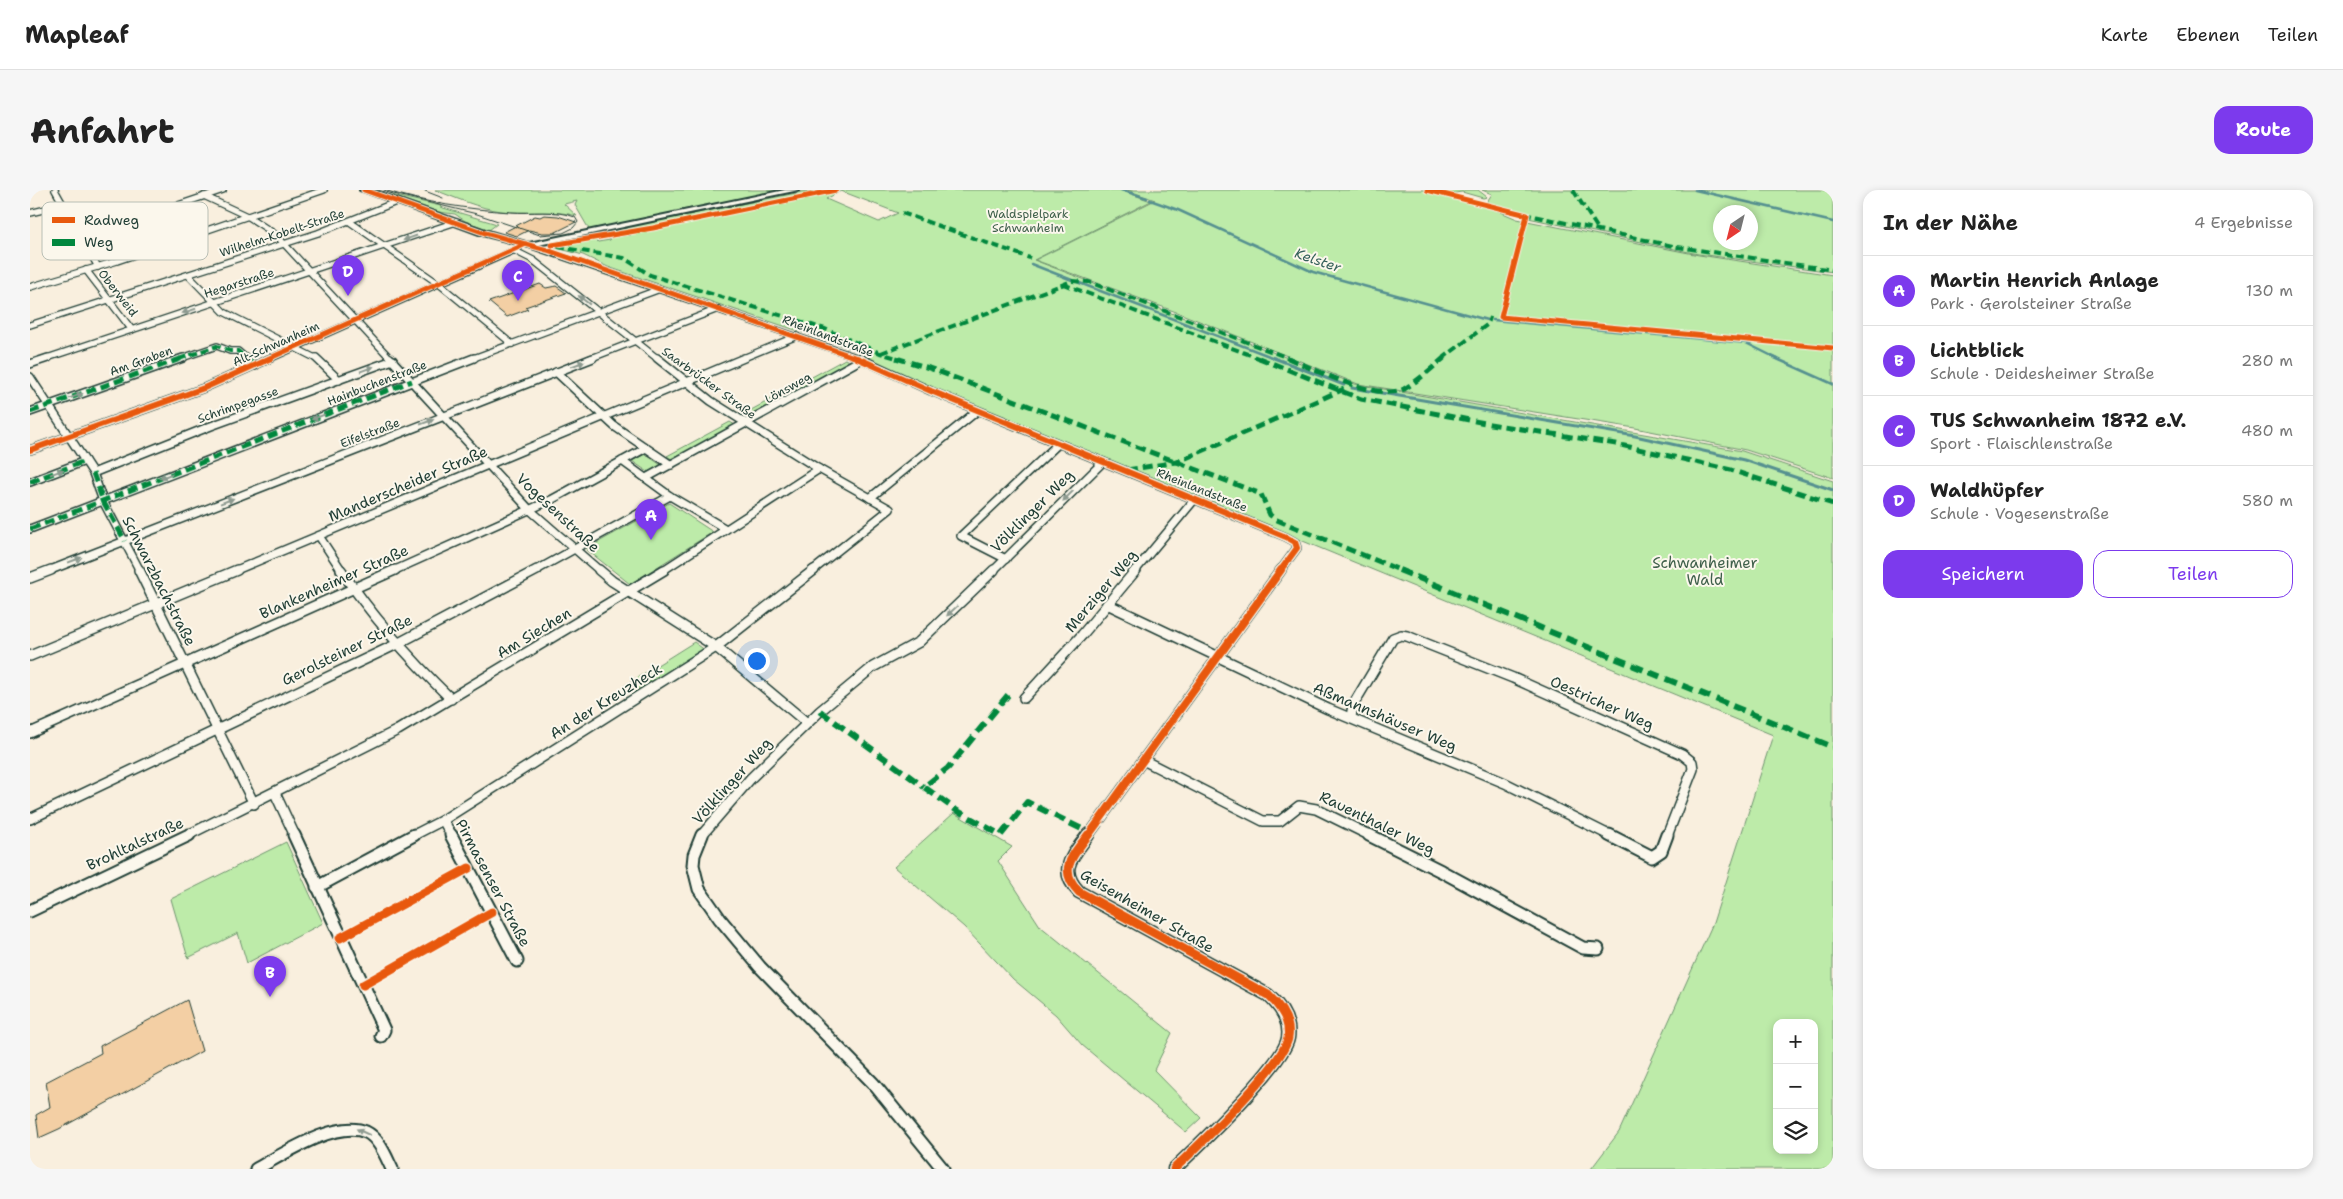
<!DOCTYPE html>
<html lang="de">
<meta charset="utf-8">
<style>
body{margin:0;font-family:"Shantell Sans",sans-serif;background:#f6f6f6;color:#222}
.controls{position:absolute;right:15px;bottom:15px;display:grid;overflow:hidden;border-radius:10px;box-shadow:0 2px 8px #0003}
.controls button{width:45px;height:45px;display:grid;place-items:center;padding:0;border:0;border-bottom:1px solid #e0e0e0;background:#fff;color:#222;font:25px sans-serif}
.compass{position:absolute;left:1683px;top:15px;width:45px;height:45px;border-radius:50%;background:#fff;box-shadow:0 2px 8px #0003;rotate:215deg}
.you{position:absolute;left:726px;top:470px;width:18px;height:18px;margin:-12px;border:4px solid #fff;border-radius:50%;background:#1a73e8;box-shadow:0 0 0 8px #1a73e833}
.badge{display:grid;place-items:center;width:32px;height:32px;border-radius:50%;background:#7c3aed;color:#fff;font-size:16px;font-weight:700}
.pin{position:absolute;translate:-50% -41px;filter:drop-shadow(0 1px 2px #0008)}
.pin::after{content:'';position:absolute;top:26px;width:18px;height:15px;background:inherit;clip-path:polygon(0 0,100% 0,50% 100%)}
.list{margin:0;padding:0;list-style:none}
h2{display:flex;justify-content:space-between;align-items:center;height:65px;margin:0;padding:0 20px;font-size:21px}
h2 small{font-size:16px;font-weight:400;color:#767676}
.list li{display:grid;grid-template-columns:32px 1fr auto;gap:15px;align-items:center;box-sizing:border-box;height:70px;padding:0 20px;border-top:1px solid #e0e0e0}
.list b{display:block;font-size:19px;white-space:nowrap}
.list p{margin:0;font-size:16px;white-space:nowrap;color:#767676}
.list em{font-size:16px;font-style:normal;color:#767676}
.actions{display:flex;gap:10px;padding:15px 20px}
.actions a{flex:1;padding:11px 0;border:1px solid #7c3aed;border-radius:15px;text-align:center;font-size:18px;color:#7c3aed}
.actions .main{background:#7c3aed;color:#fff}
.icon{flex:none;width:28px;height:28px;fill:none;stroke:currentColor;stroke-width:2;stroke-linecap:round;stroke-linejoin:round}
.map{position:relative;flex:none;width:1803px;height:979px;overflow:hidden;border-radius:15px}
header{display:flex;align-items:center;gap:30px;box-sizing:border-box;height:70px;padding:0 25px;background:#fff;border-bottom:1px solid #e0e0e0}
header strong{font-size:24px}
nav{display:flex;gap:28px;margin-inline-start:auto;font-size:18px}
.intro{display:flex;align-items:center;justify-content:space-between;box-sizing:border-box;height:120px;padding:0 30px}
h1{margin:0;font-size:35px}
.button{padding:12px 22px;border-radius:15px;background:#7c3aed;color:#fff;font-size:18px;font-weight:700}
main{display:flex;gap:30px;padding:0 30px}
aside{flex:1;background:#fff;border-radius:15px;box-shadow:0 2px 8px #0003}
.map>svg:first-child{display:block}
.green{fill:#bdeba9;stroke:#6e946e;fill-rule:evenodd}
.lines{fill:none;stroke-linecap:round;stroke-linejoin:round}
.stream-far1{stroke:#549090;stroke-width:2.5}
.stream{stroke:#549090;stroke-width:3}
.building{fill:#f3cfa4;stroke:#1f3d34}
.street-far3-casing{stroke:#1f3d34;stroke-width:8}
.street-far2-casing{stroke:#1f3d34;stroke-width:10}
.street-far1-casing{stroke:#1f3d34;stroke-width:12}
.street-casing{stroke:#1f3d34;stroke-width:15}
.secondary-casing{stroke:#1f3d34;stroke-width:4}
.street-far3{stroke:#fbf7ec;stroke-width:5.5}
.street-far2{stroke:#fbf7ec;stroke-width:7}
.street-far1{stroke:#fbf7ec;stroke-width:9}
.street{stroke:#fbf7ec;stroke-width:11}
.secondary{fill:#fbf7ec;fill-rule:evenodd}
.tram{stroke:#1f3d34;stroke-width:1}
.quiet-far2{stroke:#00873e;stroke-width:4;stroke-dasharray:8 4;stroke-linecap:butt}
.quiet-far1{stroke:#00873e;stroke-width:5;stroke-dasharray:10 5;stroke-linecap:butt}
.quiet{stroke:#00873e;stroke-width:6;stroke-dasharray:12 6;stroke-linecap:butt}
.cycleway-far3-casing{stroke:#fbf7ec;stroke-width:7}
.cycleway-far2-casing{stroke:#fbf7ec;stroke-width:9}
.cycleway-far1-casing{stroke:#fbf7ec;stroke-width:11}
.cycleway-casing{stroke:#fbf7ec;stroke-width:12}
.cycleway-far3{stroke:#e8590c;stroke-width:5}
.cycleway-far2{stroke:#e8590c;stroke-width:6}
.cycleway-far1{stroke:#e8590c;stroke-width:8}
.cycleway{stroke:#e8590c;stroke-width:9}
.oneway{fill:#8d9a90}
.labels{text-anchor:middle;stroke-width:4;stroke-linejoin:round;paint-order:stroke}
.far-park-label{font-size:12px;fill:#3f604b;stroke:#fbf7ec}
.far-street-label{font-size:12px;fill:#1f3d34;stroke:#fbf7ec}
.far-water-label{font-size:14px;font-style:italic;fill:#35605a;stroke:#fbf7ec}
.street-label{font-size:15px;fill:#1f3d34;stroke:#fbf7ec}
.park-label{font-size:15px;fill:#3f604b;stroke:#fbf7ec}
.key{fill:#fbf7ec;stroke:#b9bfb5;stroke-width:1}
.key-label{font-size:14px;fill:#1f3d34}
</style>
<header>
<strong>Mapleaf</strong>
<nav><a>Karte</a><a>Ebenen</a><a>Teilen</a></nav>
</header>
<div class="intro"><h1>Anfahrt</h1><a class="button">Route</a></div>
<main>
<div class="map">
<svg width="1803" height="979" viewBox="0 0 1803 979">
<rect width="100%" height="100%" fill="#f9efde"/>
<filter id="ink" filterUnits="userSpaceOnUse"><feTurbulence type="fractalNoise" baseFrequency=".02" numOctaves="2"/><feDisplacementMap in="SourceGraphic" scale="10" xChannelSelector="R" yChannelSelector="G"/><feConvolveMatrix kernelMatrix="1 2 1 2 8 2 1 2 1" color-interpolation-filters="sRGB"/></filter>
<g filter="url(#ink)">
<g class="green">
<path d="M405,0H754L560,41L545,15L547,11L534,14L547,26C523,19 496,24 471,21C448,18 426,8 405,0Z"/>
<path d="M781,0H1090L1121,11L1004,70L1325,194L1712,261L1803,291V979H1561L1589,942L1683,733L1743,545L931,210L860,180L825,160L578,77L553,65L523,57L540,51L536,49L568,42L573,43L575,46L566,50L568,52L580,50L582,47L601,45L589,43L580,45L577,41ZM811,1L868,23L849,32L796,9ZM1747,833H1784V960H1747Z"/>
<path d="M1097,0H1448L1457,7L1453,8L1432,2L1418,4L1417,7L1466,20L1487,29L1669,65L1803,85V288L1716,260L1605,238L1328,194L1149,123L1005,70L1125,10Z"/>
<path d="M1452,0H1803V82L1668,64L1498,28L1456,13L1462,4ZM1690,22H1720V52H1690Z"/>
<path d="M357,4L411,16L410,17L467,34L459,40L435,31L425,24L408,22Z"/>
<path d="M815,169L820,172L718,228L712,225Z"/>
<path d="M700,232L705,235L643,270L637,266Z"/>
<path d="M615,264L631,275L618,282L602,271Z"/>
<path d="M639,313L683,342L600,394L556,359Z"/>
<path d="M664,452L676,461L606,508L594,496Z"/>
<path d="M924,623L982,657L968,671L1010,736L1142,843L1124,880L1171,928L1156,942L1052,855L1026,825L983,789L934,737L864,677Z"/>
<path d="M256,652L293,733L217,773L208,743L158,768L141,709Z"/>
</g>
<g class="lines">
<g class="stream-far1">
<path d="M1091,0L1117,8"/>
<path d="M1665,0L1803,32"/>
<path d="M1120,10L1148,20L1283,82L1457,130"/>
<path d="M1001,74L1042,90"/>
<path d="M1047,92L1247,169"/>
<path d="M1463,130L1716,153L1748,169"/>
</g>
<g class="stream">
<path d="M1244,168L1314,195"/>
<path d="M1745,168L1803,194"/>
<path d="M1322,198L1605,246L1714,270L1803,300"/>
</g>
</g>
<g class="building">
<path d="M514,25L528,26L546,32L524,43H512L499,40L487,46L474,42L505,26L510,27Z"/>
<path d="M510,94L516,98L526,96L536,103L495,117L498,119L477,127L459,112Z"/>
<path d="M157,810L172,861L29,939L9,948L6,925L20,917L16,892L71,863L70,856Z"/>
</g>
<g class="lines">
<defs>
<g id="street-far3">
<path d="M25,0L68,77"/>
<path d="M174,6L219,27L245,44L361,169"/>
<path d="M0,23L33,15"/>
<path d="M320,32L409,94L482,154"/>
<path d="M53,47L193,0"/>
<path d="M499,55L832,169"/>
<path d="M485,61L503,70L628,169"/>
<path d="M56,80L102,140"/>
<path d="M158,85L194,122L287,169"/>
<path d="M0,97L87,71L294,0"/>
<path d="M0,135L288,43L366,12"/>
<path d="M14,169L426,32"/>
<path d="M149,169L187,156L200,161H208L217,169"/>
<path d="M239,169L489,58"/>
<path d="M441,169L630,99"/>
<path d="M559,169L688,119"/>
<path d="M711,169L767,146"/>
</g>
<g id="street-far2">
<path d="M216,168L225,176"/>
<path d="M286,168L309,190"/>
<path d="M360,168L499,319L570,381"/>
<path d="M627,168L681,211L789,279L860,319L782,381"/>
<path d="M829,168L901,201L1256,347L1265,352L1267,358L1250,381"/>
<path d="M0,174L18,168"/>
<path d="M526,182L584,236L641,275"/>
<path d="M0,187L63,283L73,311L110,381"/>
<path d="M0,222L153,168"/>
<path d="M0,260L174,198L241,168"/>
<path d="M592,271L640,306L696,339"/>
<path d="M63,283L181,236L363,170"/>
<path d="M616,288L832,169"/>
<path d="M0,292L55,271"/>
<path d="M840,308L947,221"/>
<path d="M0,339L444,168"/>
<path d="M289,346L312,381"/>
<path d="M976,369L931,346L1028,254"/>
<path d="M18,381L563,168"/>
<path d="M204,381L714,168"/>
<path d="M363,381L521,310L616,258"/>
<path d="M505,381L640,306"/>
<path d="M632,381L789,279"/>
<path d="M963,381L1073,272"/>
<path d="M1105,381L1165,309"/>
</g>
<g id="street-far1">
<path d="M109,380L224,614"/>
<path d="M311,380C343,428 380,469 421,509"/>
<path d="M569,380L582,391L686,457L777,533"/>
<path d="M0,388L21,380"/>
<path d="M1077,414L1298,519L1475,593L1581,646"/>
<path d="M0,466L207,380"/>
<path d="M994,508L1052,445L1106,380"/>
<path d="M1321,527L1323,515L1363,448L1371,445L1377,446L1483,488L1652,564L1662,572L1663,579L1637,646"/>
<path d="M0,543L365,380"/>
<path d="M1113,570L1233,631H1250L1269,616L1286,619L1341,646"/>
<path d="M245,603L265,646"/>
<path d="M0,629L367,454L507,380"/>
<path d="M413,630L422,646"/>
<path d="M156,646L368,540L634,380"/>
<path d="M382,646L413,630L686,457L784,380"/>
<path d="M671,646L721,588L790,521L843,477L889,452L964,380"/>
<path d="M1058,646L1251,380"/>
</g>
<g id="street">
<path d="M264,645L354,840L351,846"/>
<path d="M421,645L487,771"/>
<path d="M672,645L664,665L663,675L669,699L690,729L730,777L843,893L913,979"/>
<path d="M1058,645C1043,666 1027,679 1049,702L1238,805C1250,816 1261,830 1258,848C1254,874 1167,957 1144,979"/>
<path d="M1339,645L1411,681L1553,758L1568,759"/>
<path d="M1579,645L1622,667L1631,661L1637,645"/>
<path d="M287,697L384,645"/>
<path d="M0,721L159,645"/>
<path d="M226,979C252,965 306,929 336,942C349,948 356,967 362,979"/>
</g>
<path id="secondary" d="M330,0H341L458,41L499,53L755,0H769L499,57L452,45Z"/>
</defs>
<use href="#street-far3" class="street-far3-casing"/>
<use href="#street-far2" class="street-far2-casing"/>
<use href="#street-far1" class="street-far1-casing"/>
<use href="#street" class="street-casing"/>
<use href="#secondary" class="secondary-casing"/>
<use href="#street-far3" class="street-far3"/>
<use href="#street-far2" class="street-far2"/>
<use href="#street-far1" class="street-far1"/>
<use href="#street" class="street"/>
<use href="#secondary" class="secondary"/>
<g class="tram">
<path d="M347,0L447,24L510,45L533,43L543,38L548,32L545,27C524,19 502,24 480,22C437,19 395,13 354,0"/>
<path d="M395,1L413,8"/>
</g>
<g class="quiet-far2">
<path d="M1543,0L1570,42"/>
<path d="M872,23L1000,68"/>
<path d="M1494,24L1648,57L1803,80"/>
<path d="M528,57L594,68L620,85L795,139L850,163L870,169"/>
<path d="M1033,94L1231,169"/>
<path d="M851,163L1042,91L1059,92L1261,169"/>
<path d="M149,169L187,156L200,161H208L217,169"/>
<path d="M1412,169L1458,134L1460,127"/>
</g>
<g class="quiet-far1">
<path d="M216,168L225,176"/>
<path d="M866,168L899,178L1231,304L1240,325L1247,330L1372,381"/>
<path d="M1229,168L1331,209L1460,234L1586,254L1701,280L1803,314"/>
<path d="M1258,168C1284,179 1348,212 1374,199C1388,191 1402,178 1414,168"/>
<path d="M0,222L153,168"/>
<path d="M1097,280L1147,272L1314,199"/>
<path d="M63,283L73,311L95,351"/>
<path d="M0,292L55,271"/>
<path d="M0,339L382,191"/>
</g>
<g class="quiet">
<path d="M1369,380L1803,557"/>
<path d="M978,505L918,578L894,597L926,620L971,645L997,612L1060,643"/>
<path d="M790,521L894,597"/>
</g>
<defs>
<g id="cycleway-far3">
<path d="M334,0L455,43L517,60L830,169"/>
<path d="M1397,0L1497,25L1471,127L1803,158"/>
<path d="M522,55L623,38L806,0"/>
<path d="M238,169L496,54"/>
</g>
<g id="cycleway-far2">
<path d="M827,168L901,201L1256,347L1265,352L1267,358L1250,381"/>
<path d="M0,260L174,198L241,168"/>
</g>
<path id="cycleway-far1" d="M1058,646L1251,380"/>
<g id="cycleway">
<path d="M1058,645C1043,666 1027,679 1049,702L1238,805C1250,816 1261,830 1258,848C1254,874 1167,957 1144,979"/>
<path d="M310,748L439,678"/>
<path d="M333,795L462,722"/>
</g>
</defs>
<use href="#cycleway-far3" class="cycleway-far3-casing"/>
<use href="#cycleway-far2" class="cycleway-far2-casing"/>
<use href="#cycleway-far1" class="cycleway-far1-casing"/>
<use href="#cycleway" class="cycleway-casing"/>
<use href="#cycleway-far3" class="cycleway-far3"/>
<use href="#cycleway-far2" class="cycleway-far2"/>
<use href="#cycleway-far1" class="cycleway-far1"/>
<use href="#cycleway" class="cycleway"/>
</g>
<defs><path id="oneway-solid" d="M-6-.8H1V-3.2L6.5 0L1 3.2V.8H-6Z" transform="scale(1.25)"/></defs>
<g class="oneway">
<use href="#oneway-solid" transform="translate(380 48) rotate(161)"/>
<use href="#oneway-solid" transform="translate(554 110) rotate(-142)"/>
<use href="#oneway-solid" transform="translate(159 121) rotate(162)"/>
<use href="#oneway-solid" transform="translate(548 174) rotate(-21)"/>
<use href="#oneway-solid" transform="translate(337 179) rotate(-20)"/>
<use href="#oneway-solid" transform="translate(46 206) rotate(-19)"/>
<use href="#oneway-solid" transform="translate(288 227) rotate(159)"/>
<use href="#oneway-solid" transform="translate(397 232) rotate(-21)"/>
<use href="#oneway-solid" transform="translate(27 282) rotate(-20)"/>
<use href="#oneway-solid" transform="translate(136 286) rotate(159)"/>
<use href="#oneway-solid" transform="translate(1038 306) rotate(135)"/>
<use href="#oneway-solid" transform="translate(197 311) rotate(-21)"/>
<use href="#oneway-solid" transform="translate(45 370) rotate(-21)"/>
<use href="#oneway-solid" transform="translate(922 421) rotate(137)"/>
<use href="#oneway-solid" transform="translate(333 942) rotate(-155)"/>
</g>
</g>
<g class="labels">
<g class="far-park-label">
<text x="998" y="28">Waldspielpark<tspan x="998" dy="14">Schwanheim</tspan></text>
</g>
<g class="far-street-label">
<text transform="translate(252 43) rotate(-18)" y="4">Wilhelm-Kobelt-Straße</text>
<text transform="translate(209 93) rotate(-18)" y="4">Hegarstraße</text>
<text transform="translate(88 103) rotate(52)" y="4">Oberweid</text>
<text transform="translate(798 146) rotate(21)" y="4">Rheinlandstraße</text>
<text transform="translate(246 154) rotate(-24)" y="4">Alt-Schwanheim</text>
<text transform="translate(111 171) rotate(-20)" y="4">Am Graben</text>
<text transform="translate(347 193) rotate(-21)" y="4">Hainbuchenstraße</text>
<text transform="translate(679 193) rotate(36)" y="4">Saarbrücker Straße</text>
<text transform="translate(758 198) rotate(-29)" y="4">Lönsweg</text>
<text transform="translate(208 215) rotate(-20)" y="4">Schrimpegasse</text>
<text transform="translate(340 243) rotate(-21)" y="4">Eifelstraße</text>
<text transform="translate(1172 300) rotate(22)" y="4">Rheinlandstraße</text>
</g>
<g class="far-water-label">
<text transform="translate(1288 70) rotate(19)" y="5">Kelster</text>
</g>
<g class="street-label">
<text transform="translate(378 294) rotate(-23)" y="5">Manderscheider Straße</text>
<text transform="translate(1002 321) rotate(-45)" y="5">Völklinger Weg</text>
<text transform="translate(528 323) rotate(43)" y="5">Vogesenstraße</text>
<text transform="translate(129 391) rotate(63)" y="5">Schwarzbachstraße</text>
<text transform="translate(304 392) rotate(-24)" y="5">Blankenheimer Straße</text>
<text transform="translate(1071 401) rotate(-50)" y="5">Merziger Weg</text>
<text transform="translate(504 443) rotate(-31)" y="5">Am Siechen</text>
<text transform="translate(317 460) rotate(-26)" y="5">Gerolsteiner Straße</text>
<text transform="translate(576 511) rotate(-32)" y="5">An der Kreuzheck</text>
<text transform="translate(1572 513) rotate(24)" y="5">Oestricher Weg</text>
<text transform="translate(1355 527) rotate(23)" y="5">Aßmannshäuser Weg</text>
<text transform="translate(702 591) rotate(-48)" y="5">Völklinger Weg</text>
<text transform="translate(1347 633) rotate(26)" y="5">Rauenthaler Weg</text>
<text transform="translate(105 654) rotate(-25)" y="5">Brohltalstraße</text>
<text transform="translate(463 693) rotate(62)" y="5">Pirmasenser Straße</text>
<text transform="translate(1117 721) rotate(30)" y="5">Geisenheimer Straße</text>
</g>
<g class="park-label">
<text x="1675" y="378">Schwanheimer<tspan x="1675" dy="17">Wald</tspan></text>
</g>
</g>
<rect x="12" y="12" width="166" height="58" rx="8" class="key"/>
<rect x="22" y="27" width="23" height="6" fill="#e8590c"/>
<rect x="22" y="49" width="23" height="7" fill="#00873e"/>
<g class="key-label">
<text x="54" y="35">Radweg</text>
<text x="54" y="57">Weg</text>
</g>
</svg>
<div class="controls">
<button>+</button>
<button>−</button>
<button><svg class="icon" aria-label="layers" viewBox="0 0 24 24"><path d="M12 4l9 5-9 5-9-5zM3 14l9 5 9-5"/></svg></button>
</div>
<svg class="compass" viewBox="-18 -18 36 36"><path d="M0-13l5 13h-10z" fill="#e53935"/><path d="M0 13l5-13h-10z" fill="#767676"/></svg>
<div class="you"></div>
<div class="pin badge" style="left:621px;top:350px">A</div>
<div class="pin badge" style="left:240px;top:807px">B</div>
<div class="pin badge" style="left:488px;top:111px">C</div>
<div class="pin badge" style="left:318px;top:106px">D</div>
</div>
<aside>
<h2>In der Nähe<small>4 Ergebnisse</small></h2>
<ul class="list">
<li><span class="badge">A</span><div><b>Martin Henrich Anlage</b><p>Park · Gerolsteiner Straße</p></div><em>130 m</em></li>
<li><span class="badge">B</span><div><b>Lichtblick</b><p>Schule · Deidesheimer Straße</p></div><em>280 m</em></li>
<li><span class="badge">C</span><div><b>TUS Schwanheim 1872 e.V.</b><p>Sport · Flaischlenstraße</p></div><em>480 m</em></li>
<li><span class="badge">D</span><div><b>Waldhüpfer</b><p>Schule · Vogesenstraße</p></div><em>580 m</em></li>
</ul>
<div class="actions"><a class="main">Speichern</a><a>Teilen</a></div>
</aside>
</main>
